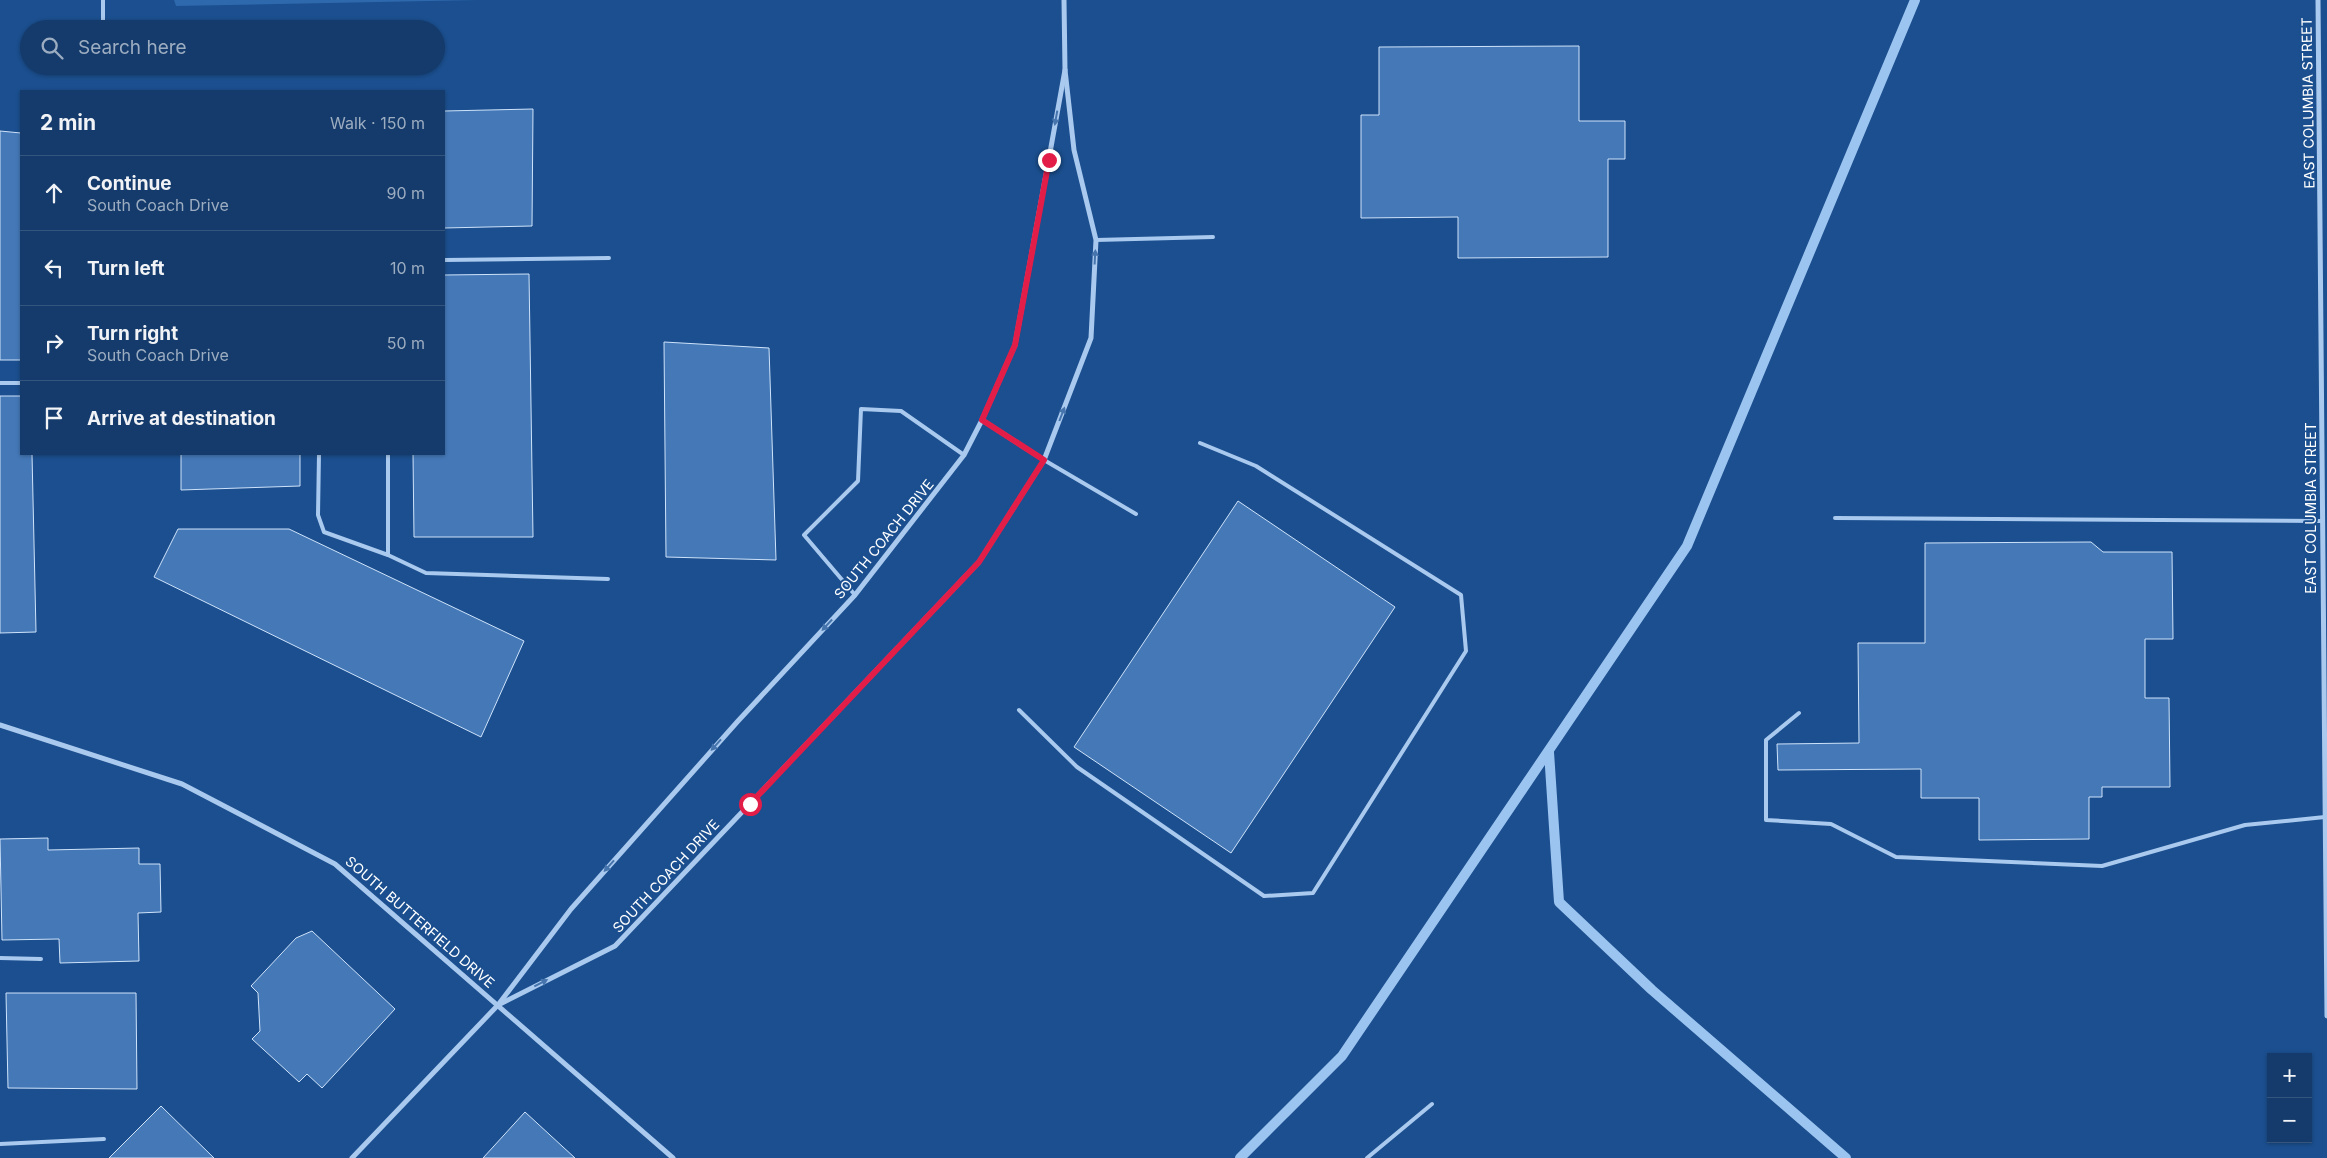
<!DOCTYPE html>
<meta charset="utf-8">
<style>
body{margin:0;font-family:Inter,sans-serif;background:#1d4271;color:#f1f3f6}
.controls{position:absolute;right:15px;bottom:15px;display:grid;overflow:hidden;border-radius:0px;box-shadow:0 1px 4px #0004}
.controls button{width:45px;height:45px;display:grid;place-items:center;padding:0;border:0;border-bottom:1px solid #33557e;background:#143b6b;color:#f1f3f6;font:25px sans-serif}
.stop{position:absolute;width:15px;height:15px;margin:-11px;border:4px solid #e11d48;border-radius:50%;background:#fff}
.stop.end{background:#e11d48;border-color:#fff;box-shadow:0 1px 5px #0008}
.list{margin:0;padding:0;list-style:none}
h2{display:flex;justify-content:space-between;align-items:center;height:65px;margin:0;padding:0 20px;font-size:21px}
h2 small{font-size:16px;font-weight:400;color:#9dadc1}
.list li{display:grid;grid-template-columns:32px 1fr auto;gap:15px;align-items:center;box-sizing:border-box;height:75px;padding:0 20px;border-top:1px solid #33557e}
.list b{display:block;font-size:19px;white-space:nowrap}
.list p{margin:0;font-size:16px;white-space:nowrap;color:#9dadc1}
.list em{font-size:16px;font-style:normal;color:#9dadc1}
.icon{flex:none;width:28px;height:28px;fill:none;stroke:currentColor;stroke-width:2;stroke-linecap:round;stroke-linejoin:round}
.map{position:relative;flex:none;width:2327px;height:1158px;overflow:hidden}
.search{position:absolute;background:#143b6b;box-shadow:0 1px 4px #0004;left:20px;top:20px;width:425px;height:55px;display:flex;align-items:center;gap:12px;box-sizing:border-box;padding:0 18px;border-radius:28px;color:#9dadc1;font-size:19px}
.panel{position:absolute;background:#143b6b;box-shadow:0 1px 4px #0004;left:20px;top:90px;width:425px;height:365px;border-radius:0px}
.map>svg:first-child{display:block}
.green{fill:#2e69ad}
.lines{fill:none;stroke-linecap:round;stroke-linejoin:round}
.stream{stroke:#9cc4f0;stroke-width:10}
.building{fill:#4478b7;stroke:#cfe3fa}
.service{stroke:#a9c9ee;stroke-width:4}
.minor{stroke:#a9c9ee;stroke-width:5}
.oneway{fill:#4674ac}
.route{stroke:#e11d48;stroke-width:6}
.labels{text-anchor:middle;stroke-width:4;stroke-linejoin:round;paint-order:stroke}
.street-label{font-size:14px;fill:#fff;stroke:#1b4f8f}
</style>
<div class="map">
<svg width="2327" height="1158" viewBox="0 0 2327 1158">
<rect width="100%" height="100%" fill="#1b4f8f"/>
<path class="green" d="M174,0H479L176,6Z"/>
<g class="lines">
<g class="stream">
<path d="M1549,752L1559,902L1652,990L1846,1158"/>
<path d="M1240,1158L1342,1056L1687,546L1915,0"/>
</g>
</g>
<g class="building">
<path d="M1579,46V121H1625V159H1608V257L1458,258V217L1361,218V115H1379V47Z"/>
<path d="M533,109L532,226L444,228V111Z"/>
<path d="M0,131L21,133V360H0Z"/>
<path d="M529,274L533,537H414L413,454H444V275Z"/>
<path d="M664,342L769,348L776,560L666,557Z"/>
<path d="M0,396H21V454H32L36,632L0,633Z"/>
<path d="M181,454H300V486L181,490Z"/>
<path d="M1238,501L1395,607L1231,853L1074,747Z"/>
<path d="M178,529H289L524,641L481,737L154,577Z"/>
<path d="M2091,542L2103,552H2172L2173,639H2145V698H2169L2170,787H2102V797H2089V839L1979,840V798H1921V769L1778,770L1777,744L1859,743L1858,643H1925V543Z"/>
<path d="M48,838V850L139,848V864H160L161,912L138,913L139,961L60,963L59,939L2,940L0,839Z"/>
<path d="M312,931L395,1009L322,1088L307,1074L299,1082L252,1039L260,1031L258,993L251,986L296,938Z"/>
<path d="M6,993H136L137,1089L8,1088Z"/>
<path d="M161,1106L214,1158H109Z"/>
<path d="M525,1112L575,1158H483Z"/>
</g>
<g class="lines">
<g class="service">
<path d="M103,0V29"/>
<path d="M1096,240L1213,237"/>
<path d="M444,260L609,258"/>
<path d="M0,383H21"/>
<path d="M319,454L318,515L324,532L388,555"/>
<path d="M388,454V555L426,573L608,579"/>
<path d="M1044,460L1136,514"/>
<path d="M1835,518L2322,521"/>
<path d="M855,595L804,535L858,481L861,409L901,411L964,455"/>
<path d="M1019,710L1077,767L1264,896L1313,893L1466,651L1461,595L1256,466L1200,443"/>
<path d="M1799,713L1766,740V820L1831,824L1896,857L2102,866L2245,825L2325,817"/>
<path d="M0,958L41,959"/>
<path d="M0,1144L104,1139"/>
<path d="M1367,1158L1432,1104"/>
</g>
<g class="minor">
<path d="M2318,0L2327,1016"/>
<path d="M982,420L1044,460"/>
<path d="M0,725L182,784L335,864L673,1158"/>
<path d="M500,1004L615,946L979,562L1044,460L1091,338L1096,240L1074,150L1065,70L1064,0"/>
<path d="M352,1158L498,1005L571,909L738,721L855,595L964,455L982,420L1015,345L1065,70"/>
</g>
</g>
<defs><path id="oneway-solid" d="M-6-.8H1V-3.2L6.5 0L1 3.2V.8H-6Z" transform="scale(1.25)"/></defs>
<g class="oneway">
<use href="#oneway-solid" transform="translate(1056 118) rotate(100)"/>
<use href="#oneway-solid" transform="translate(1095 257) rotate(-87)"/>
<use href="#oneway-solid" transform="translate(1062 414) rotate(-69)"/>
<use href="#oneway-solid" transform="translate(827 625) rotate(133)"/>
<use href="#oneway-solid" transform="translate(716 745) rotate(132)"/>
<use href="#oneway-solid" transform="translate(609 866) rotate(132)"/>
<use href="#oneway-solid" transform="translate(541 983) rotate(-27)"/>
</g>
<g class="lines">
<path class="route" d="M750,804L979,562L1044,460L982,420L1015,345L1049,160"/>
</g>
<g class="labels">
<g class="street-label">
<text transform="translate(2308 103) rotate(-91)" y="5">EAST COLUMBIA STREET</text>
<text transform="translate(2311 508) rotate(-90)" y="5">EAST COLUMBIA STREET</text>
<text transform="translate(884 539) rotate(-51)" y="5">SOUTH COACH DRIVE</text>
<text transform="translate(666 876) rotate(-47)" y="5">SOUTH COACH DRIVE</text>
<text transform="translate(420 922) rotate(41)" y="5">SOUTH BUTTERFIELD DRIVE</text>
</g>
</g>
</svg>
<div class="controls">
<button>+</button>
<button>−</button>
</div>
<div class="stop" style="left:750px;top:804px"></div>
<div class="stop end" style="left:1049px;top:160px"></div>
<div class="search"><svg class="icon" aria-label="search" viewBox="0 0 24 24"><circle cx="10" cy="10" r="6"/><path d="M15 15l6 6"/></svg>Search here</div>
<section class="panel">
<h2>2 min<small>Walk · 150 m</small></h2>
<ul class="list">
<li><svg class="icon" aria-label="ahead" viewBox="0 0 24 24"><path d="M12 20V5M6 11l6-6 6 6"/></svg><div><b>Continue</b><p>South Coach Drive</p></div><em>90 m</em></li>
<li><svg class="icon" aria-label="left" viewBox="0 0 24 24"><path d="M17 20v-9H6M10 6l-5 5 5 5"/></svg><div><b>Turn left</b></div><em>10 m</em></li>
<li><svg class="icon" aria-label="right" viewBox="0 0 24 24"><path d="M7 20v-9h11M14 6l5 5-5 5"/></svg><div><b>Turn right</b><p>South Coach Drive</p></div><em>50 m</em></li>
<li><svg class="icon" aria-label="arrive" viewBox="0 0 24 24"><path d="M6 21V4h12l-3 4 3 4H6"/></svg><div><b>Arrive at destination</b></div></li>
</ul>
</section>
</div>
